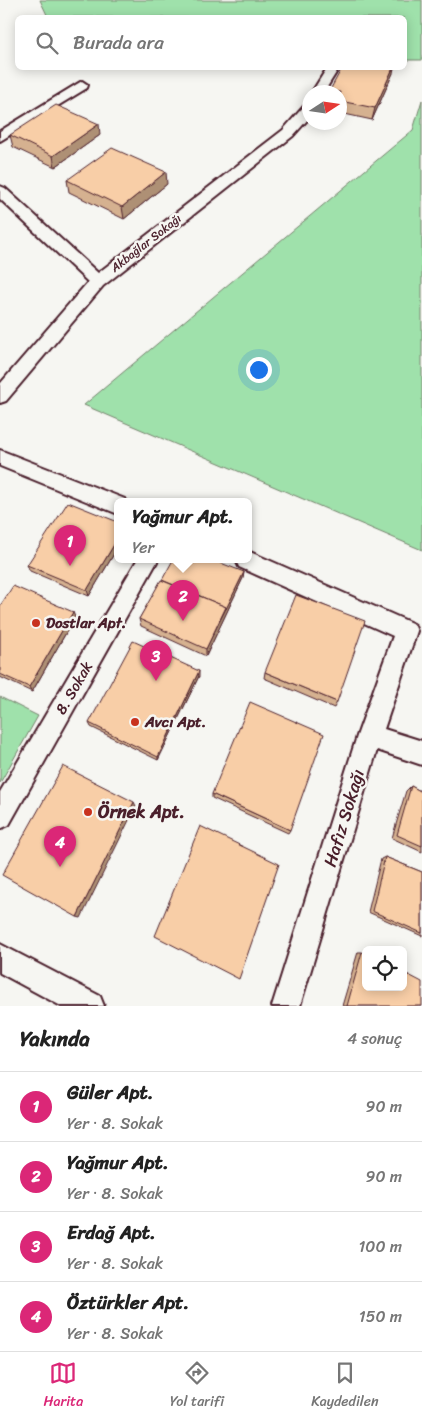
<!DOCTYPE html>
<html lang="tr">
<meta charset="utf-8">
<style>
body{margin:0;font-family:Sriracha,sans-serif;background:#f6f6f6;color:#222}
.controls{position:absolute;right:15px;bottom:15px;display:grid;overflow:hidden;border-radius:8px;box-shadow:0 2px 12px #0003}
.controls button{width:45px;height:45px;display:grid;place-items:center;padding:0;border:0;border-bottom:1px solid #e0e0e0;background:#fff;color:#222;font:25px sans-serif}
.compass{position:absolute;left:302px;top:85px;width:45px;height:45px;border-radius:50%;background:#fff;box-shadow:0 2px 12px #0003;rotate:78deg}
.you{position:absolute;left:258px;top:369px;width:18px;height:18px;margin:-12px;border:4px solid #fff;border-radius:50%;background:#1a73e8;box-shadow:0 0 0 8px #1a73e833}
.badge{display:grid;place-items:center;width:32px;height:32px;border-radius:50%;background:#db2777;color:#fff;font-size:16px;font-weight:700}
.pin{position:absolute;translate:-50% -41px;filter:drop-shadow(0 1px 2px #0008)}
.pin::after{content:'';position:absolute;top:26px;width:18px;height:15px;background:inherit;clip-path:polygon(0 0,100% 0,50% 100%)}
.popup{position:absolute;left:114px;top:498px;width:138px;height:65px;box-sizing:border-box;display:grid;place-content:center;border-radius:8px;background:#fff;filter:drop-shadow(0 1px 4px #0005);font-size:16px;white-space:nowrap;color:#767676}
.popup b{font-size:19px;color:#222}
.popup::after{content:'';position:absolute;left:50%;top:100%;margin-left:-10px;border:10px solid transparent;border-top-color:#fff}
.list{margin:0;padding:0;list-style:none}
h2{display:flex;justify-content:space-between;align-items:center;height:65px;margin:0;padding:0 20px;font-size:21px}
h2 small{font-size:16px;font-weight:400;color:#767676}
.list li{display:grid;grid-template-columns:32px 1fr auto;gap:15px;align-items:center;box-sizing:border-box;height:70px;padding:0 20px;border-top:1px solid #e0e0e0}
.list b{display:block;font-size:19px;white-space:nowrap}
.list p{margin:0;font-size:16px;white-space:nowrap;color:#767676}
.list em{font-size:16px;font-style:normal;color:#767676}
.icon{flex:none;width:28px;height:28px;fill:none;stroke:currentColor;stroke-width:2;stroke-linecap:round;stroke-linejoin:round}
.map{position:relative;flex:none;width:422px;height:1006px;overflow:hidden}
.search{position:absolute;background:#fff;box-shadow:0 2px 12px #0003;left:15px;right:15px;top:15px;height:55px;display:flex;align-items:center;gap:12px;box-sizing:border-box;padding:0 18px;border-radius:8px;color:#767676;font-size:19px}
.sheet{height:345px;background:#fff}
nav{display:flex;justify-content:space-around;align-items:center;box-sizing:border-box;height:70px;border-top:1px solid #e0e0e0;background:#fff;font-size:14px;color:#767676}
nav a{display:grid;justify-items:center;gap:2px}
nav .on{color:#db2777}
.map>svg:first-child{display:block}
.green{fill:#9fe1ab;stroke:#74806b}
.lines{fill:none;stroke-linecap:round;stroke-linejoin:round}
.street-casing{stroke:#4a1f2b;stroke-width:4}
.street{fill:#f6f6f2;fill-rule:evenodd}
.wall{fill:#d5b190;stroke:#4a1f2b}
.shaded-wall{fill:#ae9075;stroke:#4a1f2b}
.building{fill:#f8cea7;stroke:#4a1f2b}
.poi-dot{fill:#c8321e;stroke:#f6f6f2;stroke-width:2}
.labels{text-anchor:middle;stroke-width:5;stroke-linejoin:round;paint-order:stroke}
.far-street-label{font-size:12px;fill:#4a1f2b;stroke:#f6f6f2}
.poi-label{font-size:15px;font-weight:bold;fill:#4a1f2b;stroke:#f6f6f2;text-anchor:start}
.street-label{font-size:15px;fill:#4a1f2b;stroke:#f6f6f2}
.near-poi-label{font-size:18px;font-weight:bold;fill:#4a1f2b;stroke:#f6f6f2;text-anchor:start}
.near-street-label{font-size:18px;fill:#4a1f2b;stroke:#f6f6f2}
</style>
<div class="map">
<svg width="422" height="1006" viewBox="0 0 422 1006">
<rect width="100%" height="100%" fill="#f6f6f2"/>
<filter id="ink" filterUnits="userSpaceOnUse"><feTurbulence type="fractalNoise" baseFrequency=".02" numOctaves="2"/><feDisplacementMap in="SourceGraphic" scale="10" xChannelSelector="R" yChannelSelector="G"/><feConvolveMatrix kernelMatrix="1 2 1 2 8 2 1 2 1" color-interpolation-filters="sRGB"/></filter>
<g filter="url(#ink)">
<g class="green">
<path d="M40,0H422V60H405L404,18L48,17Z"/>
<path d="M422,100V550L84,405L413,130Z"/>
<path d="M0,697L38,716L0,783Z"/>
</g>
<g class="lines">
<defs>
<g id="street">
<path d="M327,68H339L324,92H312Z"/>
<path d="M82,81L88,85L87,88L0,141V131Z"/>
<path d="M310,104V117L293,136L103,286L6,401L0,403V384L88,282L0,199V186L5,188L98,273L283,130L305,105Z"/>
<path d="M0,450L125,499L127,502H118V514L0,466Z"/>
<path d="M248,551L414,624L417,631L384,729L422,741V765L377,750L300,1006H272L357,736L393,636L239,567L236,560H248Z"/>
<path d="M137,560H158L9,825L0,829V792Z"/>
<path d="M0,944L100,996L104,1006H61L0,973Z"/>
</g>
</defs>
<use href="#street" class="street-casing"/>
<use href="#street" class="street"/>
</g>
<g class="wall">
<path d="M393,73L372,120L340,113V92Z"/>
<path d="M10,135H100L55,167L13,147Z"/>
<path d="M67,180L167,184L124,219L69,192Z"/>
<path d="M118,522V547L89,596L30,571L27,565Z"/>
<path d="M244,572L243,578L206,656L141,626L139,619L162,580Z"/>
<path d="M0,606L75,617L32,692L0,677Z"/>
<path d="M265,672L337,702L334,708L264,678Z"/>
<path d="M199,676L158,760L91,727L89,723Z"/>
<path d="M411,786L422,792V852L392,838L406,791Z"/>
<path d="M212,794L290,830L288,833L212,798Z"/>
<path d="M385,857L422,872V936L368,912L381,859Z"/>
<path d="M358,952H362L422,1006H342Z"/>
</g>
<g class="shaded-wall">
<path d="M393,68H394L393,73L372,120L375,108Z"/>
<path d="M99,124L100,135L55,167L53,156Z"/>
<path d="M166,172L167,184L124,219L122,207Z"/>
<path d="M118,538V547L89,596L87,590Z"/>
<path d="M244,572L243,578L206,656V649Z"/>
<path d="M73,612L75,617L32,692L29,687Z"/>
<path d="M199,671V676L158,760V757Z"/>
<path d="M134,802L136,806L81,918L77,917Z"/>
</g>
<g class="building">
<path d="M342,68H393L375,108L340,101V92H329Z"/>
<path d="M56,105L99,124L53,156L10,135Z"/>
<path d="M112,148L166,172L122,207L67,180Z"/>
<path d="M68,502L118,522V538L87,590L27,565Z"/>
<path d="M173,560H213L244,572L226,609V607L162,580Z"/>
<path d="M161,580L226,607L206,649L139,619Z"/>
<path d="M13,586L73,612L29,687L0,674V606Z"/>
<path d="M296,595L365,621L337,702L265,672Z"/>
<path d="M133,641L199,671L158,757L89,723Z"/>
<path d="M250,702L324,734L290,830L212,794Z"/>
<path d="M63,766L134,802L77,917L2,875Z"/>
<path d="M411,786L422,792V846L397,835Z"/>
<path d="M200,826L279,864L239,979L155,936Z"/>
<path d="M385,857L422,872V933L372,911Z"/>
<path d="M362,952L366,954V987H403V972L422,982V1006H347Z"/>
</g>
</g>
<g class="poi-dot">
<circle cx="36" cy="623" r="5"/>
<circle cx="135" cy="722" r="5"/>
<circle cx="88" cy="812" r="5"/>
</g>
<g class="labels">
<g class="far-street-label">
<text transform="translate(146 243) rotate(-38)" y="4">Akbağlar Sokağı</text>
</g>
<g class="poi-label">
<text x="46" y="628">Dostlar Apt.</text>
<text x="145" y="727">Avcı Apt.</text>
</g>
<g class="street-label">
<text transform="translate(74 688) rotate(-60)" y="5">8. Sokak</text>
</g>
<g class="near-poi-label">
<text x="98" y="818">Örnek Apt.</text>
</g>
<g class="near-street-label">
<text transform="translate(344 818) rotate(-73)" y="6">Hafız Sokağı</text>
</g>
</g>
</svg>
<div class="controls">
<button><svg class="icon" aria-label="locate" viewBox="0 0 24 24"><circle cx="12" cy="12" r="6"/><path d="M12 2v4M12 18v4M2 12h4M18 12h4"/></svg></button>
</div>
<svg class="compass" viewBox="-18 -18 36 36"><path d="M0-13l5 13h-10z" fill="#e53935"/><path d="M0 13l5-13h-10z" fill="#767676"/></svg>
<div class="you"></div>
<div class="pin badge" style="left:70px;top:566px">1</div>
<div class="pin badge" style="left:183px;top:621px">2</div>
<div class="popup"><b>Yağmur Apt.</b>Yer</div>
<div class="pin badge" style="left:156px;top:681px">3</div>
<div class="pin badge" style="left:60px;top:867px">4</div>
<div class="search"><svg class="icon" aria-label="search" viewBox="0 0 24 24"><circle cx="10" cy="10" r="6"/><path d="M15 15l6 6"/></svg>Burada ara</div>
</div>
<section class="sheet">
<h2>Yakında<small>4 sonuç</small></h2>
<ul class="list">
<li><span class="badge">1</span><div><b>Güler Apt.</b><p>Yer · 8. Sokak</p></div><em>90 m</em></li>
<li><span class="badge">2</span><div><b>Yağmur Apt.</b><p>Yer · 8. Sokak</p></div><em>90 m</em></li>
<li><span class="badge">3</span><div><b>Erdağ Apt.</b><p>Yer · 8. Sokak</p></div><em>100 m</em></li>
<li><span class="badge">4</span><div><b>Öztürkler Apt.</b><p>Yer · 8. Sokak</p></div><em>150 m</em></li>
</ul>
</section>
<nav>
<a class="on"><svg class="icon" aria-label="map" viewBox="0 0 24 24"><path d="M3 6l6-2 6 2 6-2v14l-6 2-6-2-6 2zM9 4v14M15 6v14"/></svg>Harita</a>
<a><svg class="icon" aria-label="directions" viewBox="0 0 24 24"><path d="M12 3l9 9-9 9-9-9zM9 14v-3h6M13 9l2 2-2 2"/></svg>Yol tarifi</a>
<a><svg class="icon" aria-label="saved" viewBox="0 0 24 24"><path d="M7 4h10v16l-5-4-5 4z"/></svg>Kaydedilen</a>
</nav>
